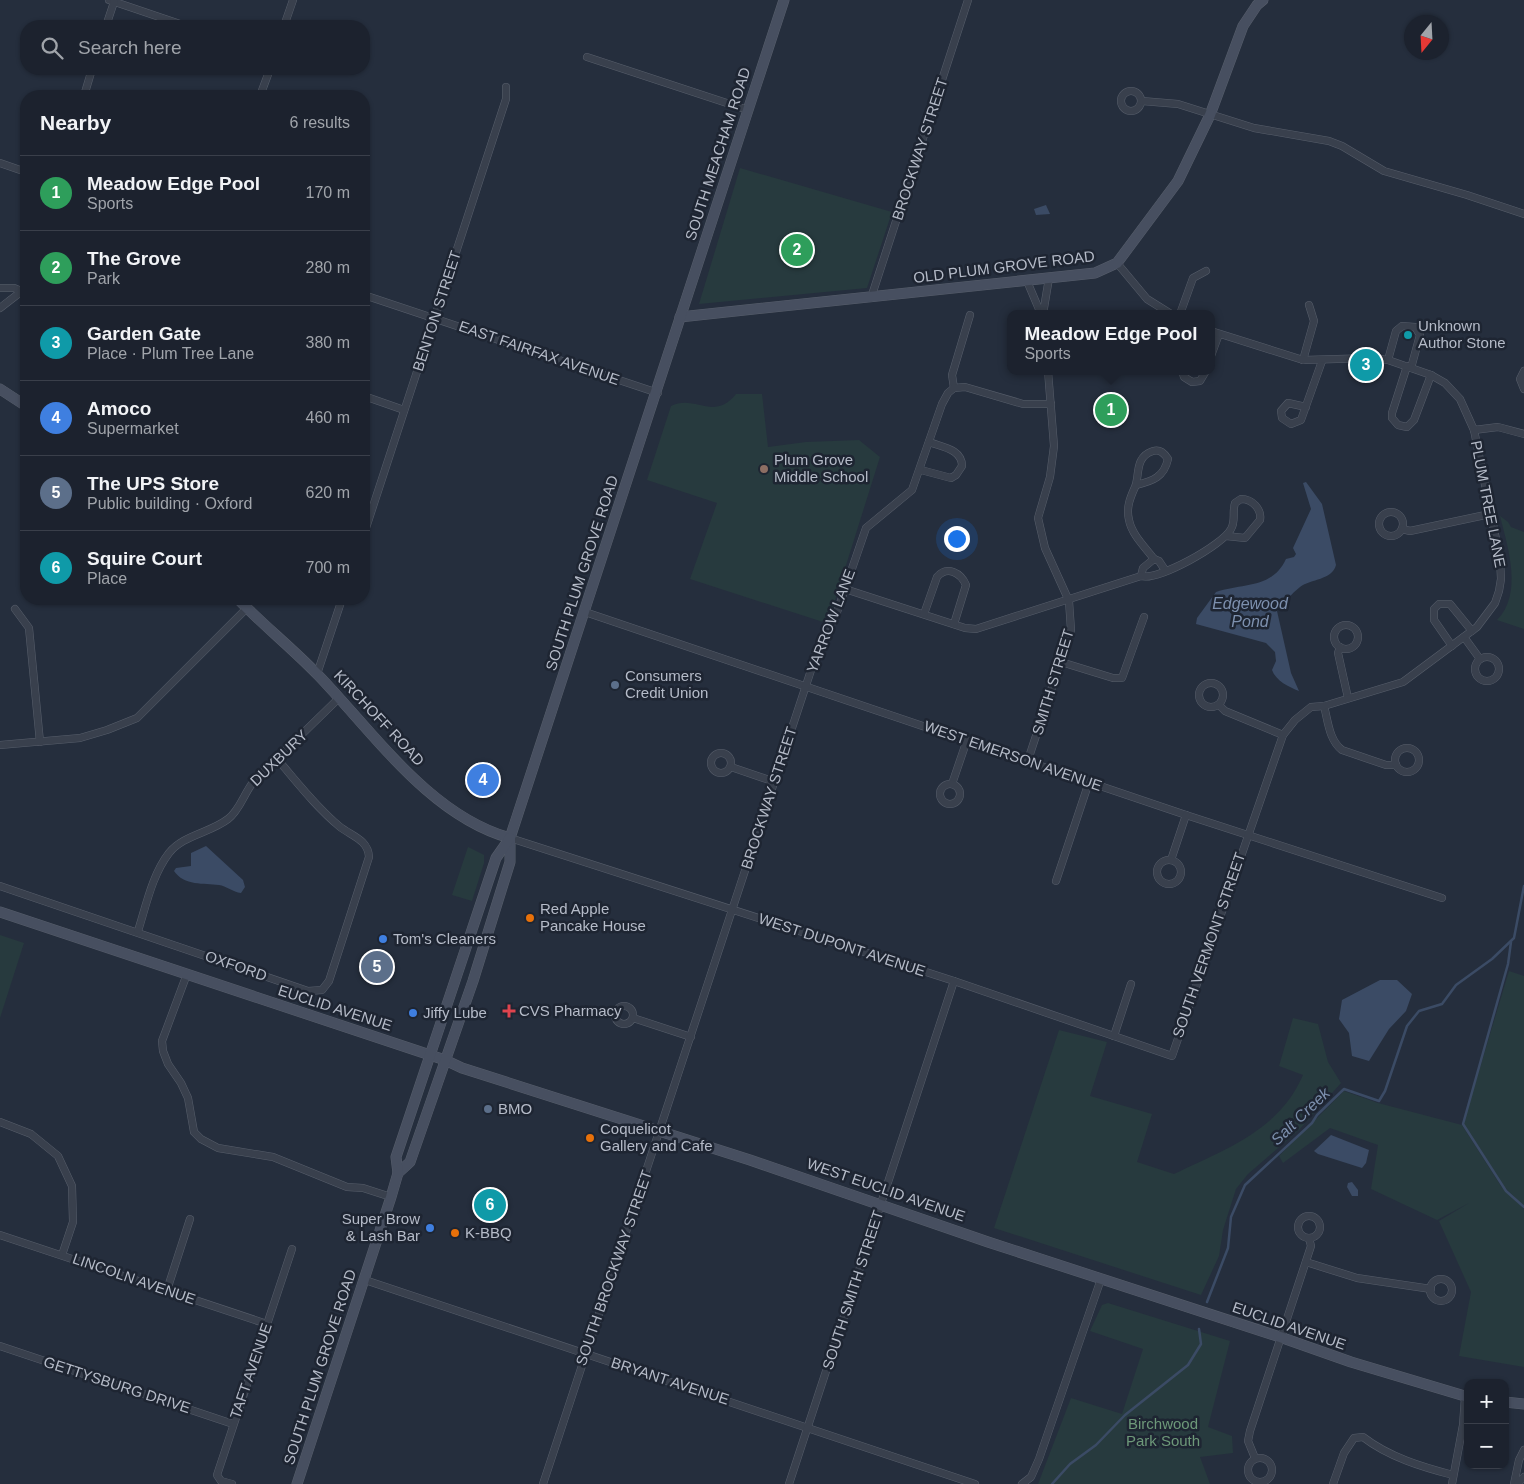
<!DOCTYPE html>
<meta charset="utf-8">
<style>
body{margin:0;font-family:Helvetica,sans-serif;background:#252a36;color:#f1f3f6}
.controls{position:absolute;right:15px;bottom:15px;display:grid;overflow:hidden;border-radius:10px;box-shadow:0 1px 4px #0004}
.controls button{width:45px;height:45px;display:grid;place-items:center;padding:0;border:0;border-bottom:1px solid #3a3f4a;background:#1c222e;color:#f1f3f6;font:25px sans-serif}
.compass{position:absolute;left:1404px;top:15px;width:45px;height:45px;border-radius:50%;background:#1c222e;box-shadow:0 1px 4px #0004;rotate:198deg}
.you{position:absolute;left:956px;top:538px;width:18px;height:18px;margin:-12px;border:4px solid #fff;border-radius:50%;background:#1a73e8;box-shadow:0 0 0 8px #1a73e833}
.badge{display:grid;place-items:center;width:32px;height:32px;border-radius:50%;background:#8fb1f3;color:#fff;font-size:16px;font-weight:700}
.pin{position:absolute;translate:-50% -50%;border:2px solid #fff;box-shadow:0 1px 5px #0006}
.popup{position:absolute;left:1007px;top:310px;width:208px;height:65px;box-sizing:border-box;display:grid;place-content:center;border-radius:10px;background:#1c222e;filter:drop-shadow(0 1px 4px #0005);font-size:16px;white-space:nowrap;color:#a0a4aa}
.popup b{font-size:19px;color:#f1f3f6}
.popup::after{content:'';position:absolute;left:50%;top:100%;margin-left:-10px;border:10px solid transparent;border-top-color:#1c222e}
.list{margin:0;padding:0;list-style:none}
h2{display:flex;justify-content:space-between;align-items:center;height:65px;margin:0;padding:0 20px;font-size:21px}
h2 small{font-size:16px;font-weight:400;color:#a0a4aa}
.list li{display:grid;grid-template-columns:32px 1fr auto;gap:15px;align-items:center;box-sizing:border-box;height:75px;padding:0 20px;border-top:1px solid #3a3f4a}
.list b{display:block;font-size:19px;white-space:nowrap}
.list p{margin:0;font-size:16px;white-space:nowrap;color:#a0a4aa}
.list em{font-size:16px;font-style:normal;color:#a0a4aa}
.icon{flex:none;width:28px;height:28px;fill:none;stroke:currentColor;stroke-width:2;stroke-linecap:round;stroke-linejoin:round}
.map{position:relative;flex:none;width:1524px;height:1484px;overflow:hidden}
.search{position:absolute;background:#1c222e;box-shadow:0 1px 4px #0004;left:20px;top:20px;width:350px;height:55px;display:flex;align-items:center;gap:12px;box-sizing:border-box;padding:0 18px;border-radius:20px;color:#a0a4aa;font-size:19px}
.panel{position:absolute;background:#1c222e;box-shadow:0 1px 4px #0004;left:20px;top:90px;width:350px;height:515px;border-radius:20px}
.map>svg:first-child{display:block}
.green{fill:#273a3e}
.water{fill:#3b4b65}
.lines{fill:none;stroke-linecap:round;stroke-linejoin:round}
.stream{stroke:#3b4b65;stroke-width:2.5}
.street-casing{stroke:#575e6b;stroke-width:8}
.secondary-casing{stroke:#575e6b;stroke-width:11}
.street{stroke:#39404d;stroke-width:7}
.secondary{stroke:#474f60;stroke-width:10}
.culture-dot{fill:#0f9aa8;stroke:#1e2532;stroke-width:2}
.education-dot{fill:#8d6e63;stroke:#1e2532;stroke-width:2}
.service-dot{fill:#5c6f8a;stroke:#1e2532;stroke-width:2}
.food-dot{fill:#e8710a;stroke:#1e2532;stroke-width:2}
.shop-dot{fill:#3f7fe0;stroke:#1e2532;stroke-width:2}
.health-dot{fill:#e0444e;stroke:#1e2532;stroke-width:2}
.labels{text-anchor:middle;stroke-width:5;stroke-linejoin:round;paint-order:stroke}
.street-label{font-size:15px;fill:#b5bbc8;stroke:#1e2532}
.poi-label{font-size:15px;fill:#b5bbc8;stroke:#1e2532;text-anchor:start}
.park-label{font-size:15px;fill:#6d9879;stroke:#1e2532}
.water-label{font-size:16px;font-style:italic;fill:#7d90ae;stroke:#1e2532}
</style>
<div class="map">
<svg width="1524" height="1484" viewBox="0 0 1524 1484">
<rect width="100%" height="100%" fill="#252e3d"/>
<g class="green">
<path d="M740,168L892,212L867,288L699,304Z"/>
<path d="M736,394H762L768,447L806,442L859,440L880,457L831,613L823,622L690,579L717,503L647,480L671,406C695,394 714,422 736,394Z"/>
<path d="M1500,516L1508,522L1511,527L1524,532V629L1497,620C1523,594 1508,548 1500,516Z"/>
<path d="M468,847L484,855V863L472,901L452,895Z"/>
<path d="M0,935L24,943L0,1018Z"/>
<path d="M1509,971L1524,976V1206L1504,1187L1463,1124Z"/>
<path d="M1293,1018L1318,1024L1328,1062L1341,1083L1299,1130L1248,1174L1236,1189L1223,1230L1219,1256L1201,1295L994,1228L1059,1030L1107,1042L1090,1096L1152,1114L1137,1162L1174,1174C1225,1149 1279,1131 1303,1075L1279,1066Z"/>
<path d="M1344,1091L1378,1103L1462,1125L1501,1186L1524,1209V1367L1459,1356L1471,1292L1439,1221L1469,1203L1437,1220L1371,1189L1378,1145L1330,1128L1283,1163L1279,1156Z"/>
<path d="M1108,1303L1230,1341L1208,1427L1232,1436L1233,1453L1200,1457L1210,1484H1038L1071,1398L1122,1414L1143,1349L1090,1331L1102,1305Z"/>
</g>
<g class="water">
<path d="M1046,205L1050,214L1036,215L1034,209Z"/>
<path d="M1106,399L1116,407L1120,418L1112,420L1109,412L1100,406Z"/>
<path d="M1306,482L1322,504L1336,565C1332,580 1311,579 1300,587C1291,594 1284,603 1277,611L1291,673L1299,691C1289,687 1276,681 1272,670L1276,661L1275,652L1266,643L1196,624L1197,618L1216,592C1244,583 1272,589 1286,559L1294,557L1296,554L1293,548L1311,509L1303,483Z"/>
<path d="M206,846L243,880L245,887L241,893C233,892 226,886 219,885C204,883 184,886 174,871L176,868L191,866V853Z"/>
<path d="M1380,980H1397L1412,994L1406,1011L1389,1029L1369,1061L1352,1056L1349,1033L1339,1019L1342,1000Z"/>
<path d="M1331,1135L1369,1150L1366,1163L1362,1168L1318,1154L1314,1151Z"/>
<path d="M1352,1182L1358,1190V1196H1352L1347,1187L1348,1183Z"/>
</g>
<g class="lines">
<g class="stream">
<path d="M1511,942L1508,964L1463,1124L1506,1191L1524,1207"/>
<path d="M1207,1302L1228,1248L1231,1217L1245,1185L1312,1123L1317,1115L1344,1089L1379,1101L1385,1091L1407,1026L1419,1011L1442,1004L1456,985L1492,959L1514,938L1524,886"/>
<path d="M1052,1484L1070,1464L1096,1445L1125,1415L1188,1365L1201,1344L1199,1329"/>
</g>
<defs>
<g id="street">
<path d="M109,0L186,26"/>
<path d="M106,26L114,2"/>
<path d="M284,26L293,0"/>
<path d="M587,57L748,110"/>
<circle cx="1131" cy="101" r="10"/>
<path d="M84,96L92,69"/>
<path d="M260,96L270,69"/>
<path d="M1142,101L1178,104L1254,128L1329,141L1342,146L1384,171L1467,195L1524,214"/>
<path d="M0,163L26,172"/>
<path d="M1117,263L1147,299L1171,314"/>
<path d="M1027,281L1041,314"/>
<path d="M0,288H14L26,293"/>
<path d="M364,295L658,393"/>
<path d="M871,298L968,0"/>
<path d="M0,308L22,291"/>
<path d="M1043,314L1049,278"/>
<path d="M1180,314L1193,278L1206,271"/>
<path d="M1211,356L1219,334"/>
<path d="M1303,360L1314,321L1309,305"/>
<path d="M1388,360L1396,331L1402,326L1415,327L1420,335L1411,368"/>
<path d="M1407,366L1392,413V418L1398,425L1407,427L1414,420L1431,375"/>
<path d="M1182,371L1184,377L1192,382L1200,381L1206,371"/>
<path d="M1524,371L1520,379L1524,389"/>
<path d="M954,388L952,375L970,315"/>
<path d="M364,396L404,410"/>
<path d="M1306,407L1288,403L1281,411L1282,418L1291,424L1301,420L1322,361"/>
<path d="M1474,430L1498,427L1524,434"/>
<path d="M921,470L951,478L956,475L962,466C962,449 942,447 929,442"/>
<path d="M1136,485C1153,481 1164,477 1168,459C1164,453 1160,449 1153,451C1134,457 1140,476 1135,487C1130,498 1126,508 1129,520C1132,535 1145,547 1154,559L1143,568L1141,576"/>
<circle cx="1391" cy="524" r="12"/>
<path d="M1402,529L1410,531L1490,514"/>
<path d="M364,534L506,99V87"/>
<path d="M1154,559L1159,561L1165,570"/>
<path d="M845,589L965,628L976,629L1141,576C1158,581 1223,545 1231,529C1236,521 1232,512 1235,503L1241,499C1252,499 1262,509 1260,520L1245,538L1226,536"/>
<path d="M15,609L29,628L40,742"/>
<path d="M585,612L1186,815L1442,898"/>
<path d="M924,614L937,577C947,565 961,573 966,585L954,624"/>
<circle cx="1346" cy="637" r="12"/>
<path d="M1464,637L1480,659"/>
<path d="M1452,646L1434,620V609L1439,604H1450L1472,631"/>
<path d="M1340,647L1338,653L1348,698"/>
<circle cx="1487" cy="669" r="12"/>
<path d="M1061,662L1113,678H1122L1144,617"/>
<path d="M317,674L342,599"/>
<circle cx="1211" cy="695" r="12"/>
<path d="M1219,705L1225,711L1283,735"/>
<path d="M1324,706C1328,721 1329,740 1342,750L1386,765H1396"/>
<path d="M0,745L80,738L107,730L137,718L247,608"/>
<circle cx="1407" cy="760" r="12"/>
<circle cx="721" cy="763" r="10"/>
<path d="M1028,760L1071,630L1069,601L1045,548L1038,518L1050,477L1054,446L1048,371"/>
<path d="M731,767L775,782"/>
<path d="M952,784L967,740"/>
<circle cx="950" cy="794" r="10"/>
<path d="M510,838L954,981L1172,1056L1283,735L1295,720L1311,707L1324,706L1403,682L1477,627L1495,603L1499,591L1501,579L1500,559L1474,430L1460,399L1445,383L1431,375L1388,360L1371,358L1303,360L1211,331"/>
<path d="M1171,860L1186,815"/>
<circle cx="1169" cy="872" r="12"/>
<path d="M1056,881L1089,782"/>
<path d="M0,886L308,991L322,990L329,981L369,857C368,839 351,836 339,826C316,807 297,782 278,760"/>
<path d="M138,931C146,906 152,875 169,853C183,835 210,833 228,819C240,810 244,793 254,781L339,698"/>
<path d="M187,974L162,1041L163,1051L168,1064L181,1083L188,1098L194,1132L201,1139L218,1148L273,1157L347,1187L363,1188L391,1197"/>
<circle cx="624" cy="1015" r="9"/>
<path d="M633,1018L691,1037"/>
<path d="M1114,1036L1131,984"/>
<path d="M0,1122L31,1134L58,1156L72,1186L73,1222L62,1255"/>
<circle cx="1309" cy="1227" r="11"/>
<path d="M0,1235L267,1324"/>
<path d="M1306,1262L1357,1278L1431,1289"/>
<circle cx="1441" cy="1290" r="11"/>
<path d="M365,1280L975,1484"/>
<path d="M167,1290L190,1219"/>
<path d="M0,1346L233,1424"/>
<circle cx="1260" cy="1470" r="12"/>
<path d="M1255,1458L1248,1441L1250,1431L1311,1246L1309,1238"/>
<path d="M232,1484L221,1481L217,1475L292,1249"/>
<path d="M543,1484L817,652L836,615L866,528L912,490L942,404L948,393L954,388L965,387L1023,404H1051"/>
<path d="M789,1484L954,981"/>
<path d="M1022,1484L1031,1477L1039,1459L1101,1279"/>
<path d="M1333,1484L1344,1453L1354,1438L1363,1437C1389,1457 1422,1467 1453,1475"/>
<path d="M1452,1484L1463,1425L1465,1397"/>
<path d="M1514,1484L1519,1460L1524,1450"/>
<path d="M1517,1484L1524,1477"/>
</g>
<g id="secondary">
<path d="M680,317L1095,273L1117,263L1178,181L1210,115L1243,26L1257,5L1263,0"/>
<path d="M0,389L26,406"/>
<path d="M238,599C263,625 292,648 318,675C374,733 430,816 510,838"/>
<path d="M0,912L445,1060L462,1068L750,1160L988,1242L1280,1337L1351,1362L1468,1397"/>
<path d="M398,1173L410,1162L473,981L510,862V838L784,0"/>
<path d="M1505,1402L1524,1404"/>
<path d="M297,1484L391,1197L398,1173L396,1157L496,858L510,838"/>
</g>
</defs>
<use href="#street" class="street-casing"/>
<use href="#secondary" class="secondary-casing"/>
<use href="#street" class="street"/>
<use href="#secondary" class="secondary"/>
</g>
<circle class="culture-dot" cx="1408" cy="335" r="5"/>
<circle class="education-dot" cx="764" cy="469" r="5"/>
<g class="service-dot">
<circle cx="615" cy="685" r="5"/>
<circle cx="488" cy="1109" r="5"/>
</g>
<g class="food-dot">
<circle cx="530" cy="918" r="5"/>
<circle cx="590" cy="1138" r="5"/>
<circle cx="455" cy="1233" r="5"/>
</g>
<g class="shop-dot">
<circle cx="383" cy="939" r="5"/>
<circle cx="413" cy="1013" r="5"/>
<circle cx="430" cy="1228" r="5"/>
</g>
<path class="health-dot" d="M506.5 1003.5h5v5h5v5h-5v5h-5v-5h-5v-5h5z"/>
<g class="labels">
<g class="street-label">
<text transform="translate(920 149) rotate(-72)" y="5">BROCKWAY STREET</text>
<text transform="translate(718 154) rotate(-72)" y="5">SOUTH MEACHAM ROAD</text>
<text transform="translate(1004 267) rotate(-7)" y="5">OLD PLUM GROVE ROAD</text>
<text transform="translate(437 311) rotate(-72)" y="5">BENTON STREET</text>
<text transform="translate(539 353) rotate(19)" y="5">EAST FAIRFAX AVENUE</text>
<text transform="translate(1488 504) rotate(79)" y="5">PLUM TREE LANE</text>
<text transform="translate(582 573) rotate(-72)" y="5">SOUTH PLUM GROVE ROAD</text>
<text transform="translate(831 621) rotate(-69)" y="5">YARROW LANE</text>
<text transform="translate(1053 682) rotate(-73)" y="5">SMITH STREET</text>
<text transform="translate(379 718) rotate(47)" y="5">KIRCHOFF ROAD</text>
<text transform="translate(1013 756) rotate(19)" y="5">WEST EMERSON AVENUE</text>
<text transform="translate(279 758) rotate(-44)" y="5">DUXBURY</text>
<text transform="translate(769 798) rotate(-72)" y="5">BROCKWAY STREET</text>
<text transform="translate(842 945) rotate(18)" y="5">WEST DUPONT AVENUE</text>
<text transform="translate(1209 945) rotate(-71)" y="5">SOUTH VERMONT STREET</text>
<text transform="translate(236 966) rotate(19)" y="5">OXFORD</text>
<text transform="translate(335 1008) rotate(18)" y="5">EUCLID AVENUE</text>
<text transform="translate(886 1190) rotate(19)" y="5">WEST EUCLID AVENUE</text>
<text transform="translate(614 1268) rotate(-71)" y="5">SOUTH BROCKWAY STREET</text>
<text transform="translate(134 1279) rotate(19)" y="5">LINCOLN AVENUE</text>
<text transform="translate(853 1290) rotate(-72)" y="5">SOUTH SMITH STREET</text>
<text transform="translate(1289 1326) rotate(19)" y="5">EUCLID AVENUE</text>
<text transform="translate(320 1367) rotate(-72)" y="5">SOUTH PLUM GROVE ROAD</text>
<text transform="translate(251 1371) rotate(-71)" y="5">TAFT AVENUE</text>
<text transform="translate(670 1381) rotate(18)" y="5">BRYANT AVENUE</text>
<text transform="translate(117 1385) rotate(18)" y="5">GETTYSBURG DRIVE</text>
</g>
<g class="poi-label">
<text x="1418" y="331">Unknown<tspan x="1418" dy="17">Author Stone</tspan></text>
<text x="774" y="465">Plum Grove<tspan x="774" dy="17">Middle School</tspan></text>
<text x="625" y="681">Consumers<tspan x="625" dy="17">Credit Union</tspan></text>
<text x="540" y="914">Red Apple<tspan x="540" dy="17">Pancake House</tspan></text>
<text x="393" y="944">Tom's Cleaners</text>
<text x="519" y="1016">CVS Pharmacy</text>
<text x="423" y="1018">Jiffy Lube</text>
<text x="498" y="1114">BMO</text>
<text x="600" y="1134">Coquelicot<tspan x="600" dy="17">Gallery and Cafe</tspan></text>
<text x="420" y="1224" text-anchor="end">Super Brow<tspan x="420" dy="17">&amp; Lash Bar</tspan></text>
<text x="465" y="1238">K-BBQ</text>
</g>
<g class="park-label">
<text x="1163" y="1429">Birchwood<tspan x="1163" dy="17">Park South</tspan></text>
</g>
<g class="water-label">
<text x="1250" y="609">Edgewood<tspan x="1250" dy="18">Pond</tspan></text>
<text transform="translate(1300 1116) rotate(-44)" y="6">Salt Creek</text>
</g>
</g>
</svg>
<div class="controls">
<button>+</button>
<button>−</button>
</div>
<svg class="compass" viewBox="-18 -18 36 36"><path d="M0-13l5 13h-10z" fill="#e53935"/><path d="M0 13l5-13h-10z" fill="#a0a4aa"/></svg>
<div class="you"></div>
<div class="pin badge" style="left:1111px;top:410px;background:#2e9e5b">1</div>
<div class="popup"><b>Meadow Edge Pool</b>Sports</div>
<div class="pin badge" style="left:797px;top:250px;background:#2e9e5b">2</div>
<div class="pin badge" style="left:1366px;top:365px;background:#0f9aa8">3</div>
<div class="pin badge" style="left:483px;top:780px;background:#3f7fe0">4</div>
<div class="pin badge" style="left:377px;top:967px;background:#5c6f8a">5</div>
<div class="pin badge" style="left:490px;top:1205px;background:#0f9aa8">6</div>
<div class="search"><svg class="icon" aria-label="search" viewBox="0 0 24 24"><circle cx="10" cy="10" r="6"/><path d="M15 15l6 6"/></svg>Search here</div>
<section class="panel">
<h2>Nearby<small>6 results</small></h2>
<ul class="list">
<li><span class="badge" style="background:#2e9e5b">1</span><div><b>Meadow Edge Pool</b><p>Sports</p></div><em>170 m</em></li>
<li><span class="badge" style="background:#2e9e5b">2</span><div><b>The Grove</b><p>Park</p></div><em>280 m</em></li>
<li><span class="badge" style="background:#0f9aa8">3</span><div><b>Garden Gate</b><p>Place · Plum Tree Lane</p></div><em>380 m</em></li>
<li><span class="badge" style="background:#3f7fe0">4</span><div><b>Amoco</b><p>Supermarket</p></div><em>460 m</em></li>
<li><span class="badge" style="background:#5c6f8a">5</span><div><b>The UPS Store</b><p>Public building · Oxford</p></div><em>620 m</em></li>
<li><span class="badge" style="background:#0f9aa8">6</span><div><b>Squire Court</b><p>Place</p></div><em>700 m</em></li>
</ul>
</section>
</div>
